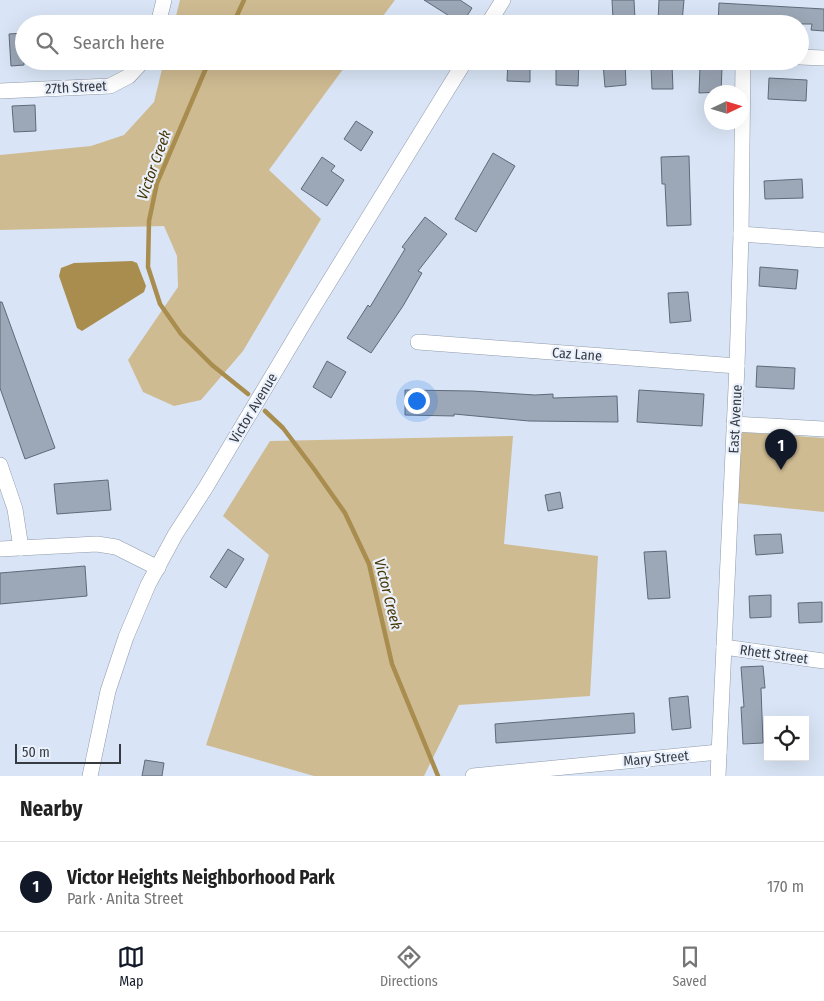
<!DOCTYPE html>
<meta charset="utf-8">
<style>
body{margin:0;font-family:"Fira Sans Condensed",sans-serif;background:#f2f2f2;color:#222}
.controls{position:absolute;right:15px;bottom:15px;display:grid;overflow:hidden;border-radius:0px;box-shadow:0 5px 20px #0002}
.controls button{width:45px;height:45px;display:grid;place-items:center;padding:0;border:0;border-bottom:1px solid #e0e0e0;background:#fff;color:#222;font:25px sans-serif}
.compass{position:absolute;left:704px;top:85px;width:45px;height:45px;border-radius:50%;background:#fff;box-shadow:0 5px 20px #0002;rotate:86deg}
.scale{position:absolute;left:15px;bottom:12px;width:106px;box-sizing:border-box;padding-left:5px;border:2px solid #363b42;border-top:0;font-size:14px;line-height:18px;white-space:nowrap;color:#363b42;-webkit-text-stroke:4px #eaf1fc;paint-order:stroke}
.you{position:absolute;left:416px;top:400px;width:18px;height:18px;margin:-12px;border:4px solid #fff;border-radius:50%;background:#1a73e8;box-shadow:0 0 0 8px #1a73e833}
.badge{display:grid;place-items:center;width:32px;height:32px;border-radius:50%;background:#111827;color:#fff;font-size:16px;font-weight:700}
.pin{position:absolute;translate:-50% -41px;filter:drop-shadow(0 1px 2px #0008)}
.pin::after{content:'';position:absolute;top:26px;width:18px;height:15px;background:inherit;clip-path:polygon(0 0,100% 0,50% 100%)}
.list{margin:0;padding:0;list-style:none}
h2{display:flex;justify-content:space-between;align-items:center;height:65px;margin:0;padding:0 20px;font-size:21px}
h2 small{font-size:16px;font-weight:400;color:#767676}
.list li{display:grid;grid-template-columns:32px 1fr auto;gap:15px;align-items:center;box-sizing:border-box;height:90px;padding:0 20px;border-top:1px solid #e0e0e0}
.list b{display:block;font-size:19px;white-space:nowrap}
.list p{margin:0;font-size:16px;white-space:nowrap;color:#767676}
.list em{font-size:16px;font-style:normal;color:#767676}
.icon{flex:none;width:28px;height:28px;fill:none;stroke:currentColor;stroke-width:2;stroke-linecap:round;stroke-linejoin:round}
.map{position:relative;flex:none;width:824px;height:776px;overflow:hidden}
.search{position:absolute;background:#fff;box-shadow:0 5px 20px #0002;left:15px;right:15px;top:15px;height:55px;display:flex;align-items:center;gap:12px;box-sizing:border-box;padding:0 18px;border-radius:28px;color:#767676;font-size:19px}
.sheet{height:155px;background:#fff}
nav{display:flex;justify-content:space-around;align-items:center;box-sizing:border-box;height:70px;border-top:1px solid #e0e0e0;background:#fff;font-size:14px;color:#767676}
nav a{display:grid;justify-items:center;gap:2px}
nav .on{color:#111827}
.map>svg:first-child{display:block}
.green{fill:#cfbb92}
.water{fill:#a88d4f}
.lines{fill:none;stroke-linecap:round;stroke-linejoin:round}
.stream{stroke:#a88d4f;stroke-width:4.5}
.building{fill:#9ca7b7;stroke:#5f6a79}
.minor-casing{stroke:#8f9aaa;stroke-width:16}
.minor{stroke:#fff;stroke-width:15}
.labels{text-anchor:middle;stroke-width:4.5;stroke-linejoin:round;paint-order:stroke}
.street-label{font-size:14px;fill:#363b42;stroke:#eaf1fc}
.water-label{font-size:15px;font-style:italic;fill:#463300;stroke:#eaf1fc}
</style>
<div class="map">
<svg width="824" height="776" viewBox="0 0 824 776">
<rect width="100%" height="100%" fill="#d9e5f6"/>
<g class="green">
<path d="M180,0H395L377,24H174Z"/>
<path d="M164,61H349L269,170L321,219L243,351L201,400L174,406L143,392L128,360L178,287L177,256L164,226L0,230V155L91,146L124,135L154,102Z"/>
<path d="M740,432L824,438V512L736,503Z"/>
<path d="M513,436L504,544L598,556L590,696L459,705L424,776H314L206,745L269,555L223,516L270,441Z"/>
</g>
<path class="water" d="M132,261L137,263L146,286L144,292L82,331L77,328L59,276L61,268L74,263Z"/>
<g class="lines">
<g class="stream">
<path d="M233,24L244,0"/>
<path d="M209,61L157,183L149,221L148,267L160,304L181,334L212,365L248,394"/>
<path d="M265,411L283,428L314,469L345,513L369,564L392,664L438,776"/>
</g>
</g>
<g class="building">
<path d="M424,0H460L472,8L462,24Z"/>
<path d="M612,0H634L635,19H613Z"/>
<path d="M659,0H684L682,22L658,21Z"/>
<path d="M719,3L824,9V31L811,30L812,24H718Z"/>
<path d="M24,33V65L11,66L9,34Z"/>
<path d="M508,61H530V82L507,81Z"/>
<path d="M556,61H579L578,86L556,85Z"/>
<path d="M625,62L626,85L605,87L603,64Z"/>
<path d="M672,65L673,89H652L651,66Z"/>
<path d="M700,67L722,68L721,92L699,93Z"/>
<path d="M769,78L807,80L806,101L768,99Z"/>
<path d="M35,105L36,131L14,132L12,106Z"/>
<path d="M356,121L373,132L361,151L344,139Z"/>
<path d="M493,153L515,166L476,232L455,219Z"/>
<path d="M689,156L691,225L667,226L665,184H662L661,157Z"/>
<path d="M322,157L335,166L331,171L344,180L327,206L301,189Z"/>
<path d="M802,179L803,198L765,199L764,181Z"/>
<path d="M425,217L447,234L418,271L422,273L403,306L371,353L347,338L368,305L370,307L405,249L402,247Z"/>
<path d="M760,267L798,270L796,289L759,286Z"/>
<path d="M688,292L691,321L670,323L668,293Z"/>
<path d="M0,302H2L55,448L25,459L0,388Z"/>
<path d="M327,361L346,372L331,398L313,387Z"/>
<path d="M757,366L795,368L794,389L756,387Z"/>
<path d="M405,390L472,391L535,395L553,394V398L617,396L618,422L529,421L454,414V416L405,415Z"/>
<path d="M639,390L704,394L702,426L637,422Z"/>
<path d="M108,480L111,510L57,514L54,484Z"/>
<path d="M560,492L563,508L548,511L545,495Z"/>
<path d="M781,534L783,553L756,555L754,535Z"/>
<path d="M228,549L244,559L226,588L210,577Z"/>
<path d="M666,551L670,598L648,599L644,552Z"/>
<path d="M85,566L87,596L0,604V573Z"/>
<path d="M771,595V617L750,618L749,596Z"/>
<path d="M822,602V622L799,623L798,603Z"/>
<path d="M763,666L765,688H761L763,743L743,744L741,707H744L741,667Z"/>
<path d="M688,696L691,728L672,730L669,698Z"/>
<path d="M634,713L635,733L496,743L495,724Z"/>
<path d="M145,760L164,763L162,776H142Z"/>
</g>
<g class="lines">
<defs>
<g id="minor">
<path d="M158,24L164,0"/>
<path d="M488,24L503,0"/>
<path d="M800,57L824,58"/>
<path d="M0,91L110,86L129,76L143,61"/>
<path d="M741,234L824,240"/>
<path d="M418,342L737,366"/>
<path d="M734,424L824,429"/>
<path d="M0,465L15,509L21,548"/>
<path d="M0,549L97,544L116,547L158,568"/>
<path d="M724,647L824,661"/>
<path d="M90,776L108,691L126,637L148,585L175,535L206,487L308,316L465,61"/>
<path d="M473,776L719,752"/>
<path d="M718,776L737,366L741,234L743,61"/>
</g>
</defs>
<use href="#minor" class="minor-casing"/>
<use href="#minor" class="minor"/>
</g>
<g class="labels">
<g class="street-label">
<text transform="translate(76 87) rotate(-3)" y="5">27th Street</text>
<text transform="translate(577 354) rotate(4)" y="5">Caz Lane</text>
<text transform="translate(253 408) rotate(-59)" y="5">Victor Avenue</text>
<text transform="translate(735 419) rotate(-87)" y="5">East Avenue</text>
<text transform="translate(774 654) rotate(8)" y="5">Rhett Street</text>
<text transform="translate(656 758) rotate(-5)" y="5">Mary Street</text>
</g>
<g class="water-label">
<text transform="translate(154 165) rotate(-70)" y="5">Victor Creek</text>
<text transform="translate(388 594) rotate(76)" y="5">Victor Creek</text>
</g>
</g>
</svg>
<div class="controls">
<button><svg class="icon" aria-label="locate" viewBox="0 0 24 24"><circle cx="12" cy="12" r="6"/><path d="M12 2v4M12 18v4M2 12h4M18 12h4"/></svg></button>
</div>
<svg class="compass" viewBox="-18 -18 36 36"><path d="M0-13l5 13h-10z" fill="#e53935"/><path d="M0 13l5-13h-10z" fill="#767676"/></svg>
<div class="scale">50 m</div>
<div class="you"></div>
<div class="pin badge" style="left:781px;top:470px">1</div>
<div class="search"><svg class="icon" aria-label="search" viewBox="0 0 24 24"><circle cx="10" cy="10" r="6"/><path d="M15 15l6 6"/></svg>Search here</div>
</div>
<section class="sheet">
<h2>Nearby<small></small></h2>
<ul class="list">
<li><span class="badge">1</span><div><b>Victor Heights Neighborhood Park</b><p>Park · Anita Street</p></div><em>170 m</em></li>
</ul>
</section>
<nav>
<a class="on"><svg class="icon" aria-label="map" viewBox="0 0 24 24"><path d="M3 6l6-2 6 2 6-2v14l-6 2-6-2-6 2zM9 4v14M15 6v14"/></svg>Map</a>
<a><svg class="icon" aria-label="directions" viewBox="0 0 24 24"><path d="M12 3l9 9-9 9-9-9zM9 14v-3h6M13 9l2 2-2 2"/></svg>Directions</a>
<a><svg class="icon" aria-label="saved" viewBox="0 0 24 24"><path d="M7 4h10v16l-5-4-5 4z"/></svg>Saved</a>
</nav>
